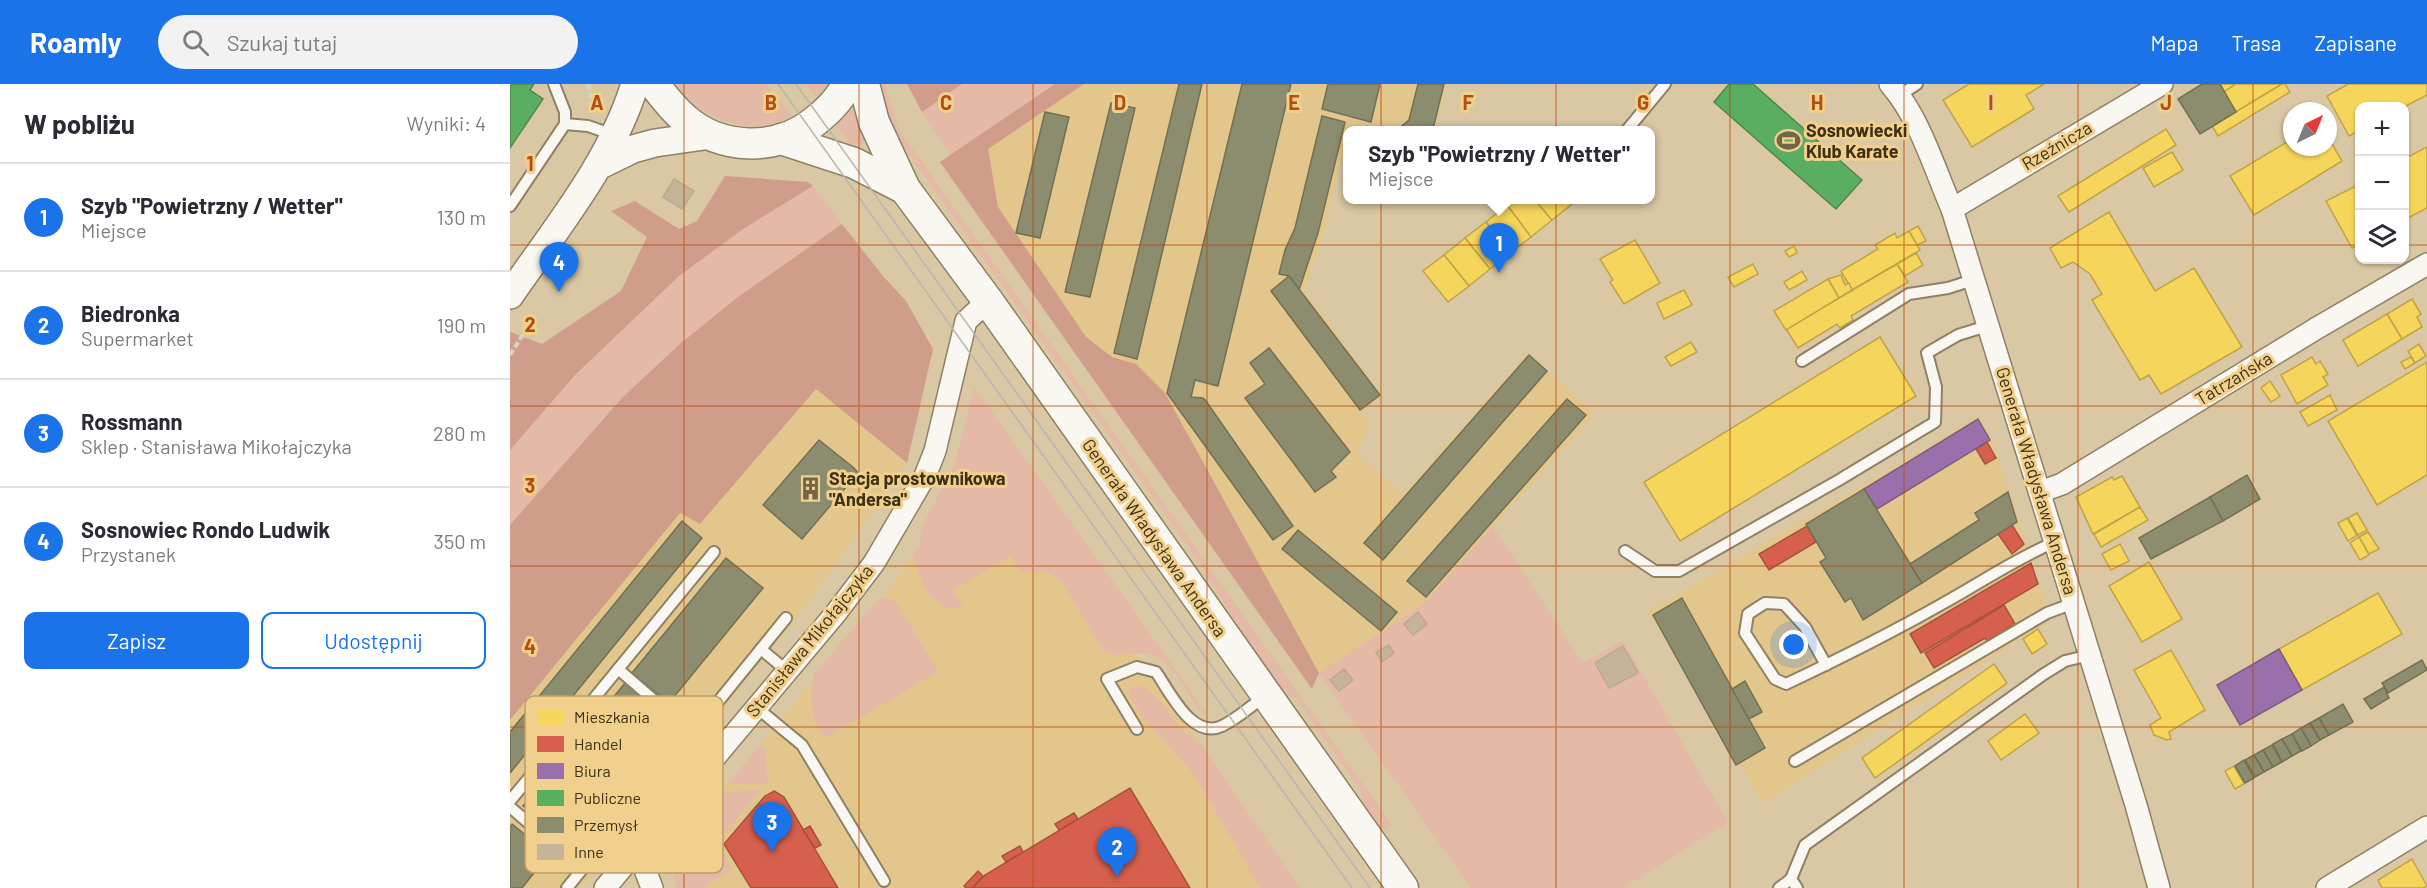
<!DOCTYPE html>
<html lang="pl">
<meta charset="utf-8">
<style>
body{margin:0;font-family:Barlow,sans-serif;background:#f2f2f3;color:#2b2b33}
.controls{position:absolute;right:18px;top:18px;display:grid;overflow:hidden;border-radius:12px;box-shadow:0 2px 4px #0004}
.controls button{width:54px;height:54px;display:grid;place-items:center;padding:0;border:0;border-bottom:2px solid #e1e1e2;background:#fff;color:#2b2b33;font:30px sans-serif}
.compass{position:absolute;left:1773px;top:18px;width:54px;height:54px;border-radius:50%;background:#fff;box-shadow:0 2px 4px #0004;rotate:43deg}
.you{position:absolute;left:1284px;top:561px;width:21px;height:21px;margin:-15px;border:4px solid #fff;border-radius:50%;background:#1a73e8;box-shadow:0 0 0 9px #1a73e833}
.badge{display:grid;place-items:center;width:39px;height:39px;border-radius:50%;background:#1a73e8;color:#fff;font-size:20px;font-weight:700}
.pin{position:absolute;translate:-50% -50px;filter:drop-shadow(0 2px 3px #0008)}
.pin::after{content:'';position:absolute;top:32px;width:21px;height:18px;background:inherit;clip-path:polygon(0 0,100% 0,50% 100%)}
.popup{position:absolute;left:833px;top:42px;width:312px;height:78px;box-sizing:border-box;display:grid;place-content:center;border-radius:12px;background:#fff;filter:drop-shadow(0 2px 4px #0005);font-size:20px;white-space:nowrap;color:#7c7c81}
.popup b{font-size:22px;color:#2b2b33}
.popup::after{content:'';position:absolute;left:50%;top:100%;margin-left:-12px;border:12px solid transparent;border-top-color:#fff}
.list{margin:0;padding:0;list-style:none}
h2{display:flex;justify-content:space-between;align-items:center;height:78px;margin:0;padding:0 24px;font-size:26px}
h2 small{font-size:20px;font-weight:400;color:#7c7c81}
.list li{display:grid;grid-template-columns:39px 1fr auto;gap:18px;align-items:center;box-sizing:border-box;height:108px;padding:0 24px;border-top:2px solid #e1e1e2}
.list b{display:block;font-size:22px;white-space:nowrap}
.list p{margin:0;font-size:20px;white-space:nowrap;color:#7c7c81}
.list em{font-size:20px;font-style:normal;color:#7c7c81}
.actions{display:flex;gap:12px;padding:18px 24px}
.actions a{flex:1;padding:14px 0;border:2px solid #1a73e8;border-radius:12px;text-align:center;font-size:21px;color:#1a73e8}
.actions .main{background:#1a73e8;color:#fff}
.icon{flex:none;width:33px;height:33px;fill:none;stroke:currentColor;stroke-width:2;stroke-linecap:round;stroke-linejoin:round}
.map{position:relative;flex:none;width:1917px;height:804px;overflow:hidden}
header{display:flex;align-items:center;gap:36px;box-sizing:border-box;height:84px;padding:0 30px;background:#1a73e8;color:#fff}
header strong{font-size:28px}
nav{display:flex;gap:33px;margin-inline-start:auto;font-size:21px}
.search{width:420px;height:54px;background:#f2f2f3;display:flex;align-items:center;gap:15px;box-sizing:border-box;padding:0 21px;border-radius:33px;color:#7c7c81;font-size:22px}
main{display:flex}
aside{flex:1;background:#fff}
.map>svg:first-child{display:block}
.built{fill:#e3c68c}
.green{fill:#e4b9a6}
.forest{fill:#d09d8a}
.homes{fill:#f6d55c;stroke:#bea446;stroke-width:1.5}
.shops{fill:#d6604d;stroke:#a8523c;stroke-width:1.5}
.offices{fill:#9970ab;stroke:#7d5d7e;stroke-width:1.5}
.public{fill:#5aae61;stroke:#51884a;stroke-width:1.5}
.industry{fill:#8c8c6e;stroke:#747053;stroke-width:1.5}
.building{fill:#c6b499;stroke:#bca98f;stroke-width:1.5}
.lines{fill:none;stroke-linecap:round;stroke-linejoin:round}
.service-casing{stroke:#8e8166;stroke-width:14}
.minor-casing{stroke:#8e8166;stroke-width:24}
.tertiary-casing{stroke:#8e8166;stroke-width:30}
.secondary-casing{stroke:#8e8166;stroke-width:33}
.path{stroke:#d8d2c7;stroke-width:4;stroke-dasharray:6 3;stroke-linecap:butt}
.service{stroke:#f9f7f1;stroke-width:10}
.minor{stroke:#f9f7f1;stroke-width:21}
.tertiary{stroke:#f9f7f1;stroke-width:27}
.secondary{stroke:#f9f7f1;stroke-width:30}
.tram{stroke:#bab5ac;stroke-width:1.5}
.grid{fill:none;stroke:#b54d0e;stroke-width:1.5;stroke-opacity:0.55}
.labels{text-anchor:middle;stroke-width:6;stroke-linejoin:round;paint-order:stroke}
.poi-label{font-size:18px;font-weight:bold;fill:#3d3014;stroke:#f1cf8c;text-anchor:start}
.street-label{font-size:18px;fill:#3d3014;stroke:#f1cf8c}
.key{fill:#f1cf8c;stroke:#bb9f68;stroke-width:1.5}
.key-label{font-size:16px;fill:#3d3014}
.grid-label{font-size:20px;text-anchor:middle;font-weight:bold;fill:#b54d0e;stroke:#f1cf8c;stroke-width:6;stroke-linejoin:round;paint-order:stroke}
</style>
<header>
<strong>Roamly</strong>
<div class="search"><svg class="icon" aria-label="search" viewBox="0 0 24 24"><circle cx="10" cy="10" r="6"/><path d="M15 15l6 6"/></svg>Szukaj tutaj</div>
<nav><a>Mapa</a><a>Trasa</a><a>Zapisane</a></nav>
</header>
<main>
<aside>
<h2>W pobliżu<small>Wyniki: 4</small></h2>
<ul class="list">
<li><span class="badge">1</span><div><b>Szyb &quot;Powietrzny / Wetter&quot;</b><p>Miejsce</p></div><em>130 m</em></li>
<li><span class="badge">2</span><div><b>Biedronka</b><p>Supermarket</p></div><em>190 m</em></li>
<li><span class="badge">3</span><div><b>Rossmann</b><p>Sklep · Stanisława Mikołajczyka</p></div><em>280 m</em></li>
<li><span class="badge">4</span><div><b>Sosnowiec Rondo Ludwik</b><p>Przystanek</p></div><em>350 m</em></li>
</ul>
<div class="actions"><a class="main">Zapisz</a><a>Udostępnij</a></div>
</aside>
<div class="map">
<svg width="1917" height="804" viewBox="0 0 1917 804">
<rect width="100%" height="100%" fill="#dac7a3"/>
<g class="built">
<path d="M574,0H938L925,46H859L840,40L813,152L795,206L873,313L852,327L861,341L846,370L893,410L1018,269L1085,330L914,520L809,589L655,309L626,280L602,273L576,253L487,123L478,65Z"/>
<path d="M307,304L397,379L293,526L70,804H0V636L170,428L190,440Z"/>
<path d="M1470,332L1482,356L1541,536L1253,719L1138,528Z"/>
<path d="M475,337L619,557L790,804H168L161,787V769L378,507L442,414Z"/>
</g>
<g class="green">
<path d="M167,0H257L284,33C250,47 220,44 190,24C181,18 172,9 167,0Z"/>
<path d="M296,0H319L308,15Z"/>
<path d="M370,0H374L390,47L882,741L873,747L868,745L855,727L851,707L787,615L767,606L687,475L383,48L375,28Z"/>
<path d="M452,0H545L441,71L412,28Z"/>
<path d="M340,23L347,27L354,52L353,60C340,64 332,49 326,39Z"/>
<path d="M303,102L332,140L228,213L171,259L0,441V366L65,291L169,192L233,145Z"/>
<path d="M465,304L698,631L690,627C676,608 660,570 633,569C617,568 607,576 592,566L552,498L536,487L510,488L501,472L443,506L453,522C423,534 408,493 403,470L410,463L412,443L444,381Z"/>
<path d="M983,443L1073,579L1113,557L1218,738L1113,804H961L809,589L914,520Z"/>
<path d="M373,514L386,517L390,523L428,588L316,654C299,642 299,609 304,590L365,519Z"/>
<path d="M626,601C657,608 661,646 690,659L790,804H750L683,689L633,634L619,611V606Z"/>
<path d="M250,661L255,666L258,699L218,700Z"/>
<path d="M252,706L207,758L223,785L195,802V804H168C150,758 176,741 204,708Z"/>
</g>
<g class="forest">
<path d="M397,0H452L412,28Z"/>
<path d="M545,0H574L478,65L488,123L576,253L602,273L626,280L655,309L809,589L802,605L430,78Z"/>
<path d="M215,92L298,98L303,102L233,145L169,192L65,291L0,366V248L32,260L111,207L137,153L101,127L125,117L169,145L187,137Z"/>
<path d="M332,140L373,192L396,217L423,265L397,379L306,305L190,440L170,429L0,636V441L113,313L171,259L228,213Z"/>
</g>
<g class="homes">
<path d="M1459,0H1534L1516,11L1524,25L1462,63L1433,16Z"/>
<path d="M1710,0H1726L1714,8Z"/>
<path d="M1726,0H1772L1726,28L1714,8Z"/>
<path d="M1772,0H1775L1780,8L1708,52L1702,42Z"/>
<path d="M1838,0H1917V11L1894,23L1850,22V46L1839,52L1817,12Z"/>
<path d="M1656,45L1666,61L1559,128L1548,112Z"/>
<path d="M1818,53L1832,77L1744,131L1720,92L1782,55V63H1818Z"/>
<path d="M1917,63V124L1894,136V75Z"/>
<path d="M1662,68L1673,86L1644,103L1633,84Z"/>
<path d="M1850,100V160L1842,164L1816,117Z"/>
<path d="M1004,116H1025L1042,136L1021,153L997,121Z"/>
<path d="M1025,116H1059L1062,120L1042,136Z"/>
<path d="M997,121L1021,153L1000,169L976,138Z"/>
<path d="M1599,128L1645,207L1684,184L1732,263L1651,310L1639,291L1630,296L1582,216L1592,210L1580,190L1563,178L1551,184L1540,164Z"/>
<path d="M976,138L1000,169L980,185L955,154Z"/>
<path d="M1408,142L1416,157L1407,161L1399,147Z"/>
<path d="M1399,147L1410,166L1342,206L1331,187L1368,165L1365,161L1385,149L1387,154Z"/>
<path d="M955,154L980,185L959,202L934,171Z"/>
<path d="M1125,156L1150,199L1114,220L1100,198L1103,196L1090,175Z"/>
<path d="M1284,162L1287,169L1279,173L1275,167Z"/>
<path d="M1406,169L1413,181L1395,192L1387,180Z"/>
<path d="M934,171L959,202L938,218L913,187Z"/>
<path d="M1243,180L1248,190L1224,203L1218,193Z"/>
<path d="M1387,180L1398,198L1341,232L1343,236L1330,244L1327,240L1288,264L1276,245Z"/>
<path d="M1292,187L1297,196L1279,206L1274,198Z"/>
<path d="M1331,191L1335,201L1339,199L1342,206L1329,214L1318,195Z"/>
<path d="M1318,195L1329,214L1276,246L1264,227Z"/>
<path d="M1174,206L1182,221L1154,235L1147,219Z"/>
<path d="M1902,215L1911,230L1907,233L1912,243L1892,255L1877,230Z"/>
<path d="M1877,230L1892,255L1848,282L1833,256Z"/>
<path d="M1370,253L1406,312L1170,457L1134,398Z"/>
<path d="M1181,258L1187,268L1161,282L1155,273Z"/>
<path d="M1909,260L1916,272L1905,279L1898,267Z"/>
<path d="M1802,273L1806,280L1810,277L1818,290L1813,293L1818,301L1787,320L1771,291Z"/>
<path d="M1901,273L1905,279L1895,285L1891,278Z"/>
<path d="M1917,278V391L1867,421L1818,337Z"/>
<path d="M1760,297L1770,312L1761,318L1751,304Z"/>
<path d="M1820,311L1827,326L1798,342L1790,328Z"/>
<path d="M1612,392L1630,423L1583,450L1566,413L1602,393L1604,396Z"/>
<path d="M1630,423L1638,436L1591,463L1584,450Z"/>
<path d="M1847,429L1857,446L1848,451L1838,434Z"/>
<path d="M1837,434L1847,451L1838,457L1828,439Z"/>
<path d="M1858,448L1869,465L1859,470L1849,453Z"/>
<path d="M1849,453L1859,471L1850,476L1840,459Z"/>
<path d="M1610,460L1619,477L1601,486L1592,470Z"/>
<path d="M1639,478L1672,535L1632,558L1599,502Z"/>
<path d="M1868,509L1892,550L1792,606L1769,565Z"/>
<path d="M1528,545L1537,560L1522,570L1513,555Z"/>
<path d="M1661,566L1695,626L1659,648L1661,655L1657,656L1644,651L1640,641L1651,634L1624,586Z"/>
<path d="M1484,580L1497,599L1365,694L1352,674Z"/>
<path d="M1515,630L1529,649L1491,676L1478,657Z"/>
<path d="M1724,682L1734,700L1725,705L1715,687Z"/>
<path d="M1902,775L1917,802L1913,804H1872L1868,796Z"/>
</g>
<g class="shops">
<path d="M1477,358L1486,374L1475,380L1466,365Z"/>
<path d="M1502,441L1514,460L1502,470L1488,450Z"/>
<path d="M1297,442L1306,458L1259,486L1249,470Z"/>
<path d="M1521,479L1528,500L1411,569L1400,550Z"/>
<path d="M1494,521L1505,540L1477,557L1475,554L1424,584L1415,569Z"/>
<path d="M620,704L680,804H462L475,791Z"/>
<path d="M264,707L274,713L328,804H241L214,760L255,712Z"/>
<path d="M564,729L568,735L549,746L545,740Z"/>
<path d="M300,742L311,761L305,764L293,746Z"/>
<path d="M510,762L513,768L496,778L492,772Z"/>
<path d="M468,787L473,792L462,804H456L454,802Z"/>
</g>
<g class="offices">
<path d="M1468,335L1480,356L1367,425L1354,405Z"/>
<path d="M1769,565L1792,606L1730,641L1707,601Z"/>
</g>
<g class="public">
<path d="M0,0H24L20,6L33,15L0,64Z"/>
<path d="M1219,0H1243L1352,96L1326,125L1204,18Z"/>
</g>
<g class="industry">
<path d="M669,0H692L627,275L604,269Z"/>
<path d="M732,0H781L708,302L685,296L681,313L693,314L696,317L783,442L763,456L657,309Z"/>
<path d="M818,0H870L861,38L812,25Z"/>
<path d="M908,0H934L924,41L920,46H887L899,36Z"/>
<path d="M1692,0H1710L1726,28L1690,50L1668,15Z"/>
<path d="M601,19L625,24L580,213L555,208Z"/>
<path d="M535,28L559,33L530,154L506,149Z"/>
<path d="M812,32L835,38L808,149L789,206L779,192L769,190L775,166L785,144Z"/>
<path d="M779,192L870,311L850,326L761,207Z"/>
<path d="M759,264L840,368L821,387L826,393L805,408L735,314L755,300L740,279Z"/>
<path d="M1019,271L1037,287L873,476L854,459Z"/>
<path d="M1057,315L1076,331L916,513L897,497Z"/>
<path d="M309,356L344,384L348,389L292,455L253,421Z"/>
<path d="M1737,391L1750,415L1713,437L1700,413Z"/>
<path d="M1354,405L1412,499L1353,536L1341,514L1335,518L1310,478L1316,474L1296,440Z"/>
<path d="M1498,408L1507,438L1412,499L1400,480L1469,436L1465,429Z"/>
<path d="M1700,413L1713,437L1641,475L1629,454Z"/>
<path d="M172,437L192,454L0,689V648Z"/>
<path d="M788,446L887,528L871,547L772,465Z"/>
<path d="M216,474L253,504L159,619L122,589Z"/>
<path d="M1172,514L1255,664L1226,681L1143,531Z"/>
<path d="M1912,576L1917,586L1878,609L1872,599Z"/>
<path d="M1235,597L1252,628L1239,635L1222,605Z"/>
<path d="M115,599L151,629L51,752L13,722Z"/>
<path d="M1874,603L1879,614L1861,625L1854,615Z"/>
<path d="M1833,620L1843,638L1819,651L1809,634Z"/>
<path d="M1809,634L1819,651L1810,656L1800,639Z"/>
<path d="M1800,639L1810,656L1801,662L1791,644Z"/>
<path d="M1791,644L1801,662L1792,667L1782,650Z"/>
<path d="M1782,650L1791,667L1782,672L1772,655Z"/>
<path d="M1772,655L1782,672L1772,678L1763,660Z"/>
<path d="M1762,661L1772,678L1763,683L1753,666Z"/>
<path d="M1753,666L1763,683L1754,688L1744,671Z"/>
<path d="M1744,671L1754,688L1745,693L1735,676Z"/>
<path d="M1734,676L1744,694L1735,699L1725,682Z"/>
<path d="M2,740L39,770L12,804H0V743Z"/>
</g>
<g class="building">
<path d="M164,95L184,107L172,125L153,113Z"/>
<path d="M908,528L917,540L903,551L894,540Z"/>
<path d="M879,561L884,569L872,578L866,568Z"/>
<path d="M1113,562L1128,589L1099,604L1085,579Z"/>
<path d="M834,585L843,596L829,607L820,596Z"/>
</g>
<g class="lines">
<defs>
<g id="service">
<path d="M1390,11L1407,0"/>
<path d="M55,40L78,42L104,51"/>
<path d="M1117,46L1155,0"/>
<path d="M0,122L55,40V28L44,0"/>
<path d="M1292,277L1399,210L1438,204L1463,196"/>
<path d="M1115,467L1145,487H1169L1329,396L1425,338L1426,303L1417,269L1448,251L1477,242"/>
<path d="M251,565L277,587"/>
<path d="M1316,581L1295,543L1274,520L1255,519L1238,530L1235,549L1265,595L1276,600C1329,575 1381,549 1432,520C1470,499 1505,475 1545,458"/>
<path d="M108,585L182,649"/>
<path d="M246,623L292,661L374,797"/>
<path d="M627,645L597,595L627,583L646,588C660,608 682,656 712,642C727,635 741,622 755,612"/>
<path d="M169,665L194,685"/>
<path d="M1285,677L1537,529L1564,519"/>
<path d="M0,717L204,468"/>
<path d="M0,723L72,785"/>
<path d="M1281,795L1295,761L1534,590L1555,577L1580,571"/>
<path d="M57,804L276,534"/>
<path d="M1269,804L1281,795L1287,804"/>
</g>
<g id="minor">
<path d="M1380,0C1410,34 1424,84 1442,125L1626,721L1649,804"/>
<path d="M1442,125L1652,0"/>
<path d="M1530,408L1552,400L1807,244L1917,180"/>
<path d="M128,767L142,804"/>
<path d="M95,804L326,529L364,479L415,392L425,367L456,237L478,217"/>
<path d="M1817,804L1917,743"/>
</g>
<g id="tertiary">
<path d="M88,82L123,65L145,59L201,51"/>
<path d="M0,211C46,144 101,78 125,0"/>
</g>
<g id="secondary">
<path d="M144,0C153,12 163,25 175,35C210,66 267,68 304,38C317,28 330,16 337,0"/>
<path d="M354,0L364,38L395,105L478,217L893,804"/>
<path d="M271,55L344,79L395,105"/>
</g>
</defs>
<use href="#service" class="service-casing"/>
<use href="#minor" class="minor-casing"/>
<use href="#tertiary" class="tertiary-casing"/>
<use href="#secondary" class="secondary-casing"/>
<g class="path">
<path d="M78,0L81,11V26"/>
<path d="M0,271L14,249"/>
</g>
<use href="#service" class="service"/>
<use href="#minor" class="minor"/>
<use href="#tertiary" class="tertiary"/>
<use href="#secondary" class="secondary"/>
<g class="tram">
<path d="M268,0L842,804"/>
<path d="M286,0L860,804"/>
</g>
</g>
<path class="grid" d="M174,0V804M349,0V804M523,0V804M697,0V804M871,0V804M1046,0V804M1220,0V804M1394,0V804M1568,0V804M1743,0V804M0,161H1850M1894,161H1917M0,322H1917M0,482H1917M0,643H1917"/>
<defs>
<symbol id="stadium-bare" viewBox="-9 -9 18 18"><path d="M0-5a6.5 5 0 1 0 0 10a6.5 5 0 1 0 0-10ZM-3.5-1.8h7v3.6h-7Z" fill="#746546" stroke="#f1cf8c" stroke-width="2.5" paint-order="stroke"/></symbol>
<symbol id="building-bare" viewBox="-9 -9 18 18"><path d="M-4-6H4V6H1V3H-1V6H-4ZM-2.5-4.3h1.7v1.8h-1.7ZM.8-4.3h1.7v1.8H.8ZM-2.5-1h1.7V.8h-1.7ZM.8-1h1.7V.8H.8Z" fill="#746546" stroke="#f1cf8c" stroke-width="2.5" paint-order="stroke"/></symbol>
</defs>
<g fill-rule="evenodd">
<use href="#stadium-bare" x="1262" y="40" width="33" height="33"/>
<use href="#building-bare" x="284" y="388" width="33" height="33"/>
</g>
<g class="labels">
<g class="poi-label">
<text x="1296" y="53">Sosnowiecki<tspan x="1296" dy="21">Klub Karate</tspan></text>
<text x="319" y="401">Stacja prostownikowa<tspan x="319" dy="21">"Andersa"</tspan></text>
</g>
<g class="street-label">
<text transform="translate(1547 62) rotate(-31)" y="6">Rzeźnicza</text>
<text transform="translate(1724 295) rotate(-31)" y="6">Tatrzańska</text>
<text transform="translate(1526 397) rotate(73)" y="6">Generała Władysława Andersa</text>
<text transform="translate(644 454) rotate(55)" y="6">Generała Władysława Andersa</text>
<text transform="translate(300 557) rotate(-51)" y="6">Stanisława Mikołajczyka</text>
</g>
</g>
<rect x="15" y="612" width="198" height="177" rx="9" class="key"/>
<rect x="27" y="625" width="27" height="16" fill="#f6d55c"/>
<rect x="27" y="652" width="27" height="16" fill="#d6604d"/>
<rect x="27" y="679" width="27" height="16" fill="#9970ab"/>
<rect x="27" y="706" width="27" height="16" fill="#5aae61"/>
<rect x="27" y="733" width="27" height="16" fill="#8c8c6e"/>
<rect x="27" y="760" width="27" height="16" fill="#c6b499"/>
<g class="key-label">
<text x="64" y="639">Mieszkania</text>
<text x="64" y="666">Handel</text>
<text x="64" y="693">Biura</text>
<text x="64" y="720">Publiczne</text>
<text x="64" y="747">Przemysł</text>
<text x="64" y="774">Inne</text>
</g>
<g class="grid-label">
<text x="87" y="26">A</text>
<text x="261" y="26">B</text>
<text x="436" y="26">C</text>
<text x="610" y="26">D</text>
<text x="784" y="26">E</text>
<text x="958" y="26">F</text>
<text x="1133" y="26">G</text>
<text x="1307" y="26">H</text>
<text x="1481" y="26">I</text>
<text x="1656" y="26">J</text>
<text x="20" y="87">1</text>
<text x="20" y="248">2</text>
<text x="20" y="409">3</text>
<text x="20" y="570">4</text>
</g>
</svg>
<div class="controls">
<button>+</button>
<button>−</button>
<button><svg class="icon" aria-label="layers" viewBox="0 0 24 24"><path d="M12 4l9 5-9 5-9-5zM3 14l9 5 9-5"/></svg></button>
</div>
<svg class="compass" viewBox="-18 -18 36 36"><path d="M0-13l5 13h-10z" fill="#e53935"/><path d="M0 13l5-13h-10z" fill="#7c7c81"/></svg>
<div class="you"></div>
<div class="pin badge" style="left:989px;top:189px">1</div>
<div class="popup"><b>Szyb &quot;Powietrzny / Wetter&quot;</b>Miejsce</div>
<div class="pin badge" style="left:607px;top:793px">2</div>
<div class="pin badge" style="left:262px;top:768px">3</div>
<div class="pin badge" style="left:49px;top:208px">4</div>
</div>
</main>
